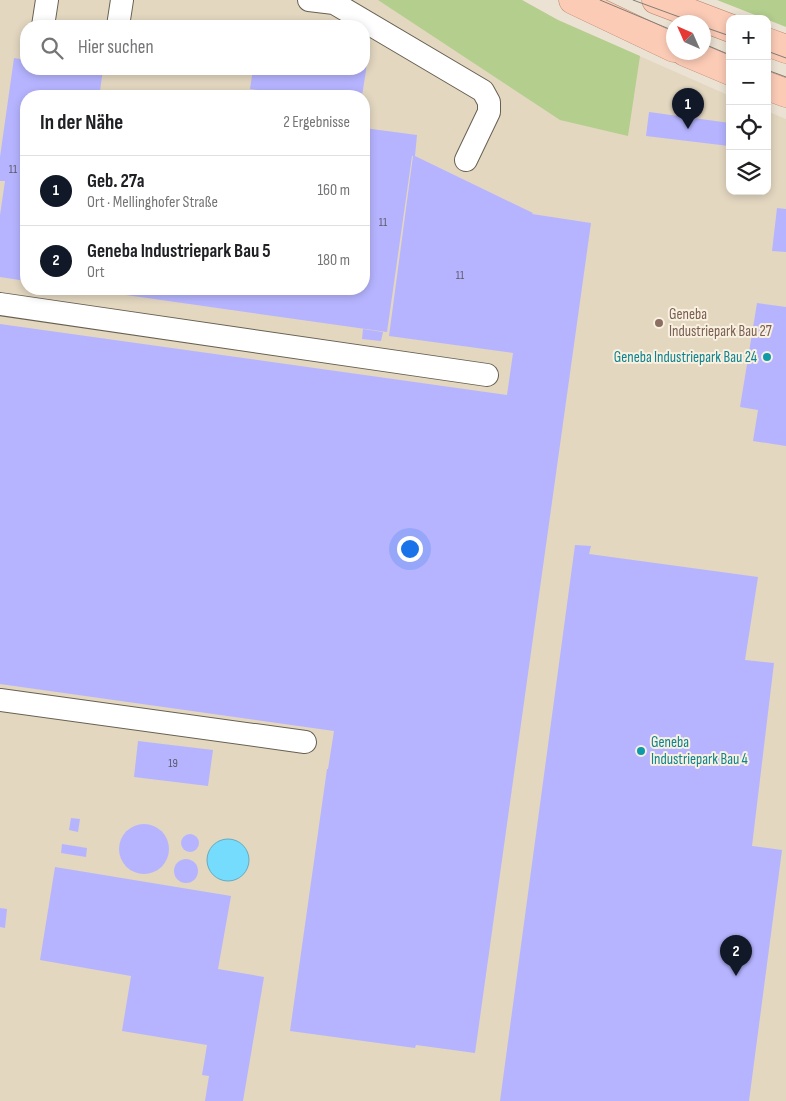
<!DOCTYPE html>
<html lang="de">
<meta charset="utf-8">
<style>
body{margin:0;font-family:"Sofia Sans Condensed",sans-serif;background:#f2f2f2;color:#202124}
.controls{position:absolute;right:15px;top:15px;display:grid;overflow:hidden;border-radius:10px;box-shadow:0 2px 8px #0003}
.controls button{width:45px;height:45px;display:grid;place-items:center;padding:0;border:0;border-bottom:1px solid #e0e0e0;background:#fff;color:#202124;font:25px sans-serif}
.compass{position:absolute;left:666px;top:15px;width:45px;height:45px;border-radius:50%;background:#fff;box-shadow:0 2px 8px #0003;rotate:315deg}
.you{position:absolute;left:409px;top:548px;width:18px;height:18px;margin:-12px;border:4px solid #fff;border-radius:50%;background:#1a73e8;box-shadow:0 0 0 8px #1a73e833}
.badge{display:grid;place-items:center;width:32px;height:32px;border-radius:50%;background:#111827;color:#fff;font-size:16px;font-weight:700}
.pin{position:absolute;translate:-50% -41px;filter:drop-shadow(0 1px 2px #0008)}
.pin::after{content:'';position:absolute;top:26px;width:18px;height:15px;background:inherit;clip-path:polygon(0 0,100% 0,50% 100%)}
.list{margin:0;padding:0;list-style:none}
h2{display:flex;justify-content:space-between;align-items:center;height:65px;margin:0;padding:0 20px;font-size:21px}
h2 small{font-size:16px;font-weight:400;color:#757577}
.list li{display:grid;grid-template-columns:32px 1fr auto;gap:15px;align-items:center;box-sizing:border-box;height:70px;padding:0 20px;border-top:1px solid #e0e0e0}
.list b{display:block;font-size:19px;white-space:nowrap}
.list p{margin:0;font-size:16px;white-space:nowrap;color:#757577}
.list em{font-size:16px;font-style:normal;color:#757577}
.icon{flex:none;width:28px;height:28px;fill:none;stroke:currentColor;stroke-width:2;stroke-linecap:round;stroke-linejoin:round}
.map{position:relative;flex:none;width:786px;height:1101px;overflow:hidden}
.search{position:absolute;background:#fff;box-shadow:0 2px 8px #0003;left:20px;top:20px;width:350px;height:55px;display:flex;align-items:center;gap:12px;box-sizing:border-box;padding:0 18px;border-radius:20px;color:#757577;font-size:19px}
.panel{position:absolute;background:#fff;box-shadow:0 2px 8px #0003;left:20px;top:90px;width:350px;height:205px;border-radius:20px}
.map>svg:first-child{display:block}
.built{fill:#e3d7c0;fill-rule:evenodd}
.green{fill:#b4ce8e}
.water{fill:#76dcfd;stroke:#65abc0}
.building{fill:#b6b4ff}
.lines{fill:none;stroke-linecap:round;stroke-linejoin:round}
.minor-casing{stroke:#676052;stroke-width:24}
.major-casing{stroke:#b78268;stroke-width:29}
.minor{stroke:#fff;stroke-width:22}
.major{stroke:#fbcbb6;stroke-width:28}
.tram{stroke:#837d73;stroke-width:1}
.education-dot{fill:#8d6e63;stroke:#f9f0e0;stroke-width:2}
.culture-dot{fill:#0f9aa8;stroke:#f9f0e0;stroke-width:2}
.labels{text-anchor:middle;stroke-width:4;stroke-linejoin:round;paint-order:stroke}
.number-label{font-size:12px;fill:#5b5866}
.education-label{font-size:15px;fill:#785e54;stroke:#f9f0e0;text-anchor:start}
.culture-label{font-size:15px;fill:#0d838f;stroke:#f9f0e0;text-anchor:end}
</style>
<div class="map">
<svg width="786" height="1101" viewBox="0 0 786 1101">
<rect width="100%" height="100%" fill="#ebe2d3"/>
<path class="built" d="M0,0H522L558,20L730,96V191H767V111L786,119V1101H0ZM26,26H364V69H26ZM26,96H364V289H26Z"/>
<g class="green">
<path d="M378,0H522L558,20L640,56L628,136L560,120Z"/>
<path d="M717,0H786V27Z"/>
</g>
<circle class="water" cx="228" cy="860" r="21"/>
<g class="building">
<path d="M364,32L368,33L365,53H364Z"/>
<path d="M14,58L26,60V69H103L100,91L131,95L26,96V281L0,277V215L5,181H0V157Z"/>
<path d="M364,63L367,64L362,96H301L250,89L253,69H364Z"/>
<path d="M649,112L730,123L729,146L646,136Z"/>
<path d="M364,128L417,135L415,156L533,213L532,214L591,223L475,1053L416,1045L415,1048L290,1031L327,769H328L334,731L0,684V324L507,395L513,353L389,336L413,156H412L387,332L91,290L364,289Z"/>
<path d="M777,208L786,209V252L772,251Z"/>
<path d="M757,303L786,307V446L753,441L758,410L740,407Z"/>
<path d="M363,329L383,332L381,341L362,339Z"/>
<path d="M575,545L591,546L589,554L758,577L745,660L774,663L752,846L782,850L749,1101H500Z"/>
<path d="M138,741L213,750L208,786L134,777Z"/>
<path d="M71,818L80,819L78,832L69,830Z"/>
<circle cx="144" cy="849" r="25"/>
<circle cx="190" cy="843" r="9"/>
<path d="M62,844L87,848L86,857L61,853Z"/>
<circle cx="186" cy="871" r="12"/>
<path d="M55,867L231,896L218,969L264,977L243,1101H205L209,1076L202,1075L207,1045L122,1031L131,976L40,960Z"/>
<path d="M0,908L7,909L5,928L0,927Z"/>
</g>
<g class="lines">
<defs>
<g id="minor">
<path d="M309,0L334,3L483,91L489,102V112L466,160"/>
<path d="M43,26L47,0"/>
<path d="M118,26L122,0"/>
<path d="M0,304L487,375"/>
<path d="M0,700L305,742"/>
</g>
<g id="major">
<path d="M573,0L674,48"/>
<path d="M656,0L730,28"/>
<path d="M767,42L786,49"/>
<path d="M685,52L730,71"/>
<path d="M767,86L786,93"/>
</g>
</defs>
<use href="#minor" class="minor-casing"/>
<use href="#major" class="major-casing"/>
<use href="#minor" class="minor"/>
<use href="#major" class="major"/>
<g class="tram">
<path d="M600,0L674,31"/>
<path d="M633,0L693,22"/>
<path d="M704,27L730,36"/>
<path d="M704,44L730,55"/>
<path d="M767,51L786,58"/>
<path d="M767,70L786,77"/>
</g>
</g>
<circle class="education-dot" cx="659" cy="323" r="5"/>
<g class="culture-dot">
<circle cx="767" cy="357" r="5"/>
<circle cx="641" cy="751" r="5"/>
</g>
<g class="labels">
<g class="number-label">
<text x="13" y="173">11</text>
<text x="383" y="226">11</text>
<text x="460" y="279">11</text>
<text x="173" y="767">19</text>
</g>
<g class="education-label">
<text x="669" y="319">Geneba<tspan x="669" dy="17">Industriepark Bau 27</tspan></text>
</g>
<g class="culture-label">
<text x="757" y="362">Geneba Industriepark Bau 24</text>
<text x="651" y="747" text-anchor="start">Geneba<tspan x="651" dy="17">Industriepark Bau 4</tspan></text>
</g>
</g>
</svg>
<div class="controls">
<button>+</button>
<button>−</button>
<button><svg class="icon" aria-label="locate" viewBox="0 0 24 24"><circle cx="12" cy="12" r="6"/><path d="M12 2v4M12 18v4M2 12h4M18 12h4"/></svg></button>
<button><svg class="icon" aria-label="layers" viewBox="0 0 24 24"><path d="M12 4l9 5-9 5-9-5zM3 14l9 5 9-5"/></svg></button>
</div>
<svg class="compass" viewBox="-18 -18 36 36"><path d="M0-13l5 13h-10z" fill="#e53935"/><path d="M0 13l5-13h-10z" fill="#757577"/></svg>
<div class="you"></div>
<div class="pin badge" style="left:688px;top:129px">1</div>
<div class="pin badge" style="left:736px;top:976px">2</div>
<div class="search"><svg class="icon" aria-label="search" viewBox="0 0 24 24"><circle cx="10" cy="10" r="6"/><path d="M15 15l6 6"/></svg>Hier suchen</div>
<section class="panel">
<h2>In der Nähe<small>2 Ergebnisse</small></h2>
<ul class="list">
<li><span class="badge">1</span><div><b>Geb. 27a</b><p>Ort · Mellinghofer Straße</p></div><em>160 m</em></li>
<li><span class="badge">2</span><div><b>Geneba Industriepark Bau 5</b><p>Ort</p></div><em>180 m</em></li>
</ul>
</section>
</div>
